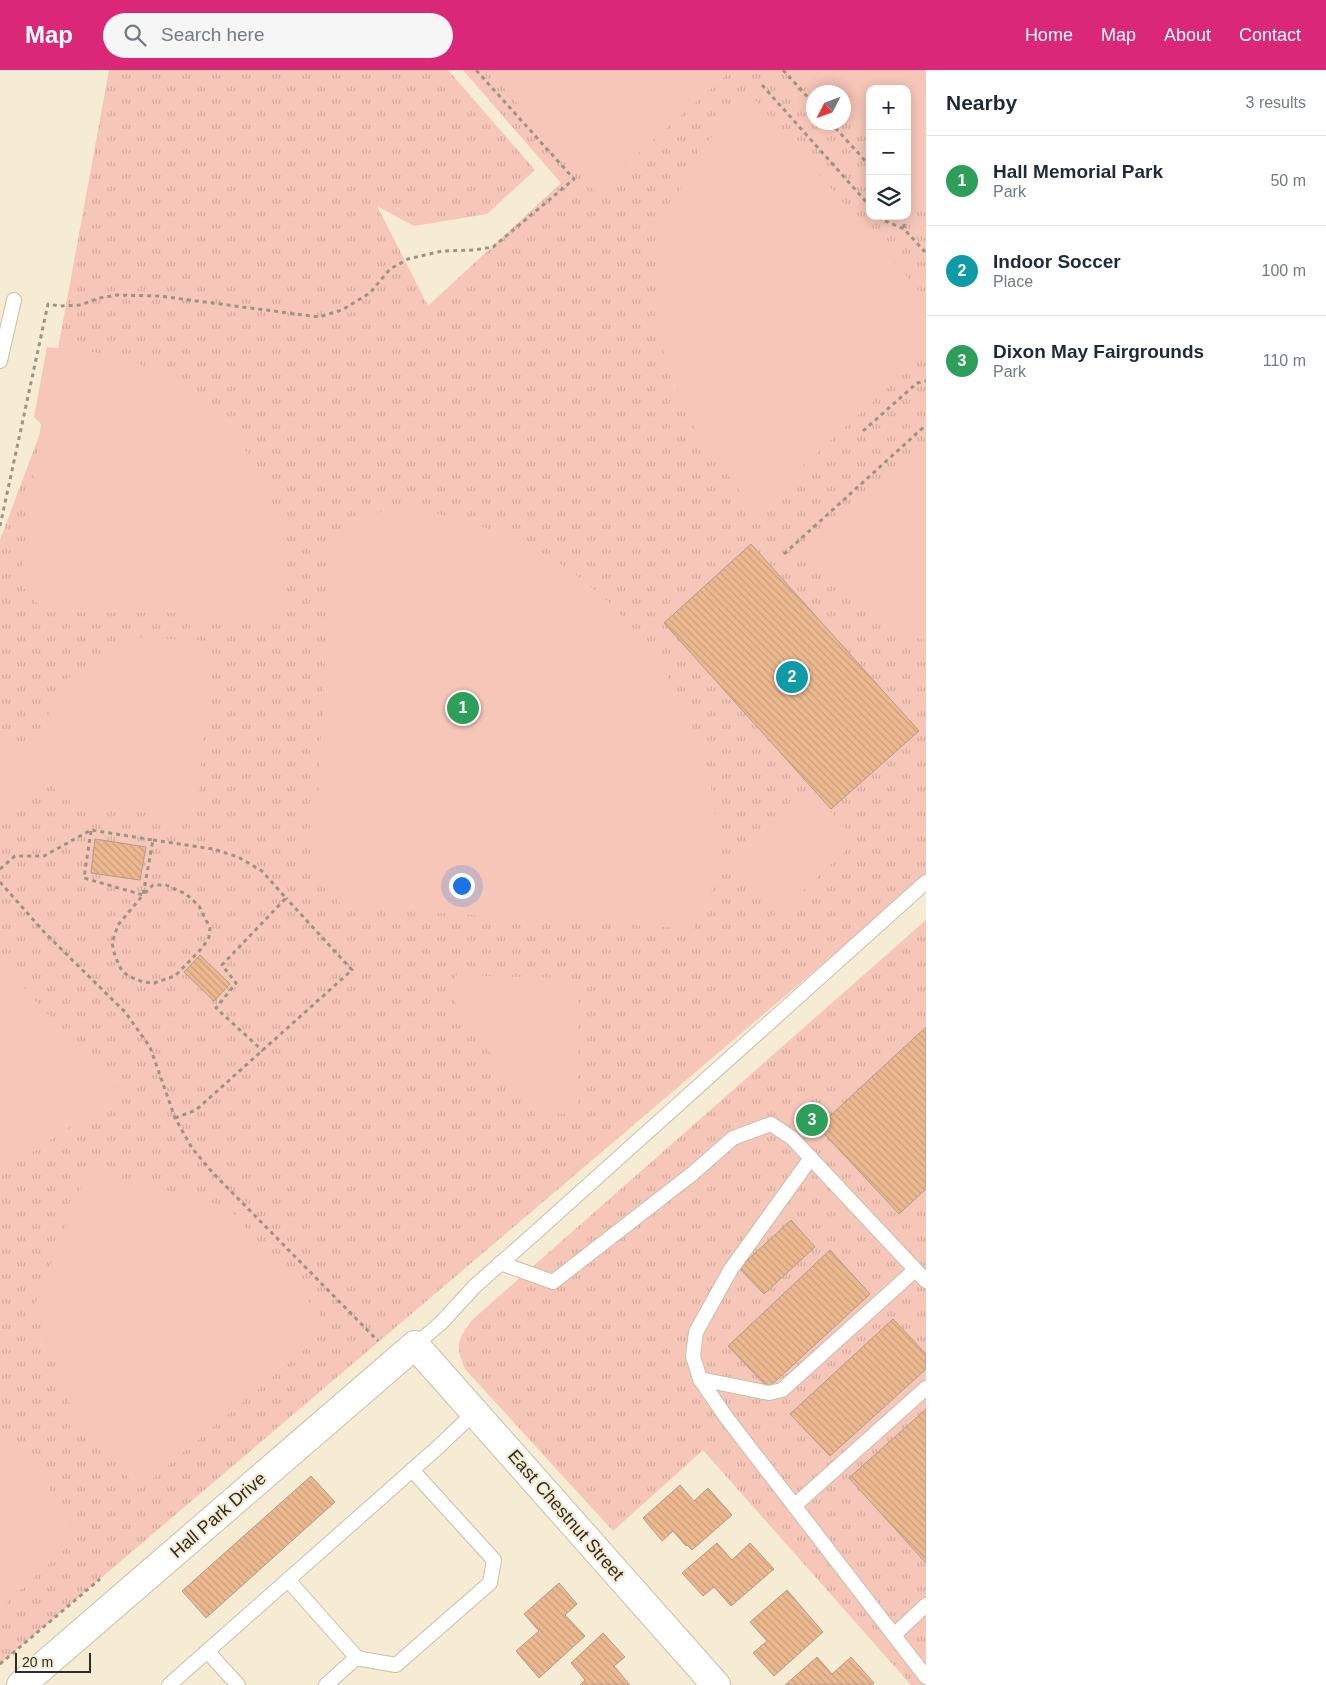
<!DOCTYPE html>
<meta charset="utf-8">
<style>
body{margin:0;font-family:Arial,sans-serif;background:#f6f6f7;color:#1f2937}
.controls{position:absolute;right:15px;top:15px;display:grid;overflow:hidden;border-radius:10px;box-shadow:0 2px 12px #0003}
.controls button{width:45px;height:45px;display:grid;place-items:center;padding:0;border:0;border-bottom:1px solid #e0e1e3;background:#fff;color:#1f2937;font:25px sans-serif}
.compass{position:absolute;left:806px;top:15px;width:45px;height:45px;border-radius:50%;background:#fff;box-shadow:0 2px 12px #0003;rotate:228deg}
.scale{position:absolute;left:15px;bottom:12px;width:76px;box-sizing:border-box;padding-left:5px;border:2px solid #302c22;border-top:0;font-size:14px;line-height:18px;white-space:nowrap;color:#302c22;-webkit-text-stroke:4px #f6ebd3;paint-order:stroke}
.you{position:absolute;left:461px;top:815px;width:18px;height:18px;margin:-12px;border:4px solid #fff;border-radius:50%;background:#1a73e8;box-shadow:0 0 0 8px #1a73e833}
.badge{display:grid;place-items:center;width:32px;height:32px;border-radius:50%;background:#db2777;color:#fff;font-size:16px;font-weight:700}
.pin{position:absolute;translate:-50% -50%;border:2px solid #fff;box-shadow:0 1px 5px #0006}
.list{margin:0;padding:0;list-style:none}
h2{display:flex;justify-content:space-between;align-items:center;height:65px;margin:0;padding:0 20px;font-size:21px}
h2 small{font-size:16px;font-weight:400;color:#747a83}
.list li{display:grid;grid-template-columns:32px 1fr auto;gap:15px;align-items:center;box-sizing:border-box;height:90px;padding:0 20px;border-top:1px solid #e0e1e3}
.list b{display:block;font-size:19px;white-space:nowrap}
.list p{margin:0;font-size:16px;white-space:nowrap;color:#747a83}
.list em{font-size:16px;font-style:normal;color:#747a83}
.icon{flex:none;width:28px;height:28px;fill:none;stroke:currentColor;stroke-width:2;stroke-linecap:round;stroke-linejoin:round}
.map{position:relative;flex:none;width:926px;height:1615px;overflow:hidden}
header{display:flex;align-items:center;gap:30px;box-sizing:border-box;height:70px;padding:0 25px;background:#db2777;color:#fff}
header strong{font-size:24px}
nav{display:flex;gap:28px;margin-inline-start:auto;font-size:18px}
.search{width:350px;height:45px;background:#f6f6f7;display:flex;align-items:center;gap:12px;box-sizing:border-box;padding:0 18px;border-radius:28px;color:#747a83;font-size:19px}
main{display:flex}
aside{flex:1;background:#fff}
.map>svg:first-child{display:block}
.grass{fill:url(#grass-tufts);fill-rule:evenodd}
.pitch{fill:#f6c6b8}
.building{fill:url(#building-back-hatch);stroke:#b29d8c}
.lines{fill:none;stroke-linecap:round;stroke-linejoin:round}
.service-casing{stroke:#cabfa8;stroke-width:16}
.minor-casing{stroke:#cabfa8;stroke-width:30}
.path{stroke:#9d9584;stroke-width:3;stroke-dasharray:4 4;stroke-linecap:butt}
.service{stroke:#fff;stroke-width:14}
.minor{stroke:#fff;stroke-width:28}
.labels{text-anchor:middle;stroke-width:4.5;stroke-linejoin:round;paint-order:stroke}
.street-label{font-size:18px;fill:#302c22;stroke:#f6ebd3}
</style>
<header>
<strong>Map</strong>
<div class="search"><svg class="icon" aria-label="search" viewBox="0 0 24 24"><circle cx="10" cy="10" r="6"/><path d="M15 15l6 6"/></svg>Search here</div>
<nav><a>Home</a><a>Map</a><a>About</a><a>Contact</a></nav>
</header>
<main>
<div class="map">
<svg width="926" height="1615" viewBox="0 0 926 1615">
<defs>
<pattern id="grass-tufts" width="24" height="20" patternUnits="userSpaceOnUse" patternTransform="scale(1.25)"><rect width="24" height="20" fill="#f6c6b8"/><path d="M3 7l-1-3M5 7V3M7 7l1-3M15 17l-1-3M17 17v-4M19 17l1-3" fill="none" stroke="#d3aa9e"/></pattern>
<pattern id="building-back-hatch" width="6" height="6" patternUnits="userSpaceOnUse" patternTransform="scale(1.25)"><rect width="6" height="6" fill="#ebb88f"/><path d="M-1 5l2 2M0 0l6 6M5-1l2 2" fill="none" stroke="#ca9e7b"/></pattern>
</defs>
<rect width="100%" height="100%" fill="#f6ebd3"/>
<g class="grass">
<path d="M109,0H448L535,100L487,144L414,156L377,136L428,236L561,113L463,0H926V806L0,1594V470L45,350ZM870,19H907V146H870ZM814,22H844V52H814Z"/>
<path d="M926,850V1615H911L703,1380L613,1461L465,1299C455,1275 457,1271 472,1250Z"/>
</g>
<g class="pitch">
<path d="M488,0H732L595,122Z"/>
<path d="M805,0H926V130L907,109V19H870V69L844,41V22H826Z"/>
<path d="M750,24L926,229V283L754,441L690,352L655,260L658,164L698,82Z"/>
<path d="M47,277C72,280 97,281 122,288C190,308 243,359 269,425C275,438 281,453 283,468C287,492 286,515 285,540L270,541L269,551L198,554L197,543L45,542L21,515L28,448L41,354L34,347Z"/>
<path d="M926,381V571C906,564 884,554 867,541C845,526 827,504 808,484Z"/>
<path d="M396,439C409,441 423,441 437,444C462,449 488,458 512,468C622,515 703,627 715,745C719,781 722,821 694,848V859L344,837L314,806L331,468C350,451 370,443 396,439Z"/>
<path d="M132,567L212,571L197,741L186,749L61,729L31,681L65,610Z"/>
<path d="M0,659L6,660L44,707L0,744Z"/>
<path d="M812,720L856,771L777,845L731,794Z"/>
<path d="M0,891L119,1023L35,1081L0,1088Z"/>
<path d="M455,905L559,908C571,910 576,916 579,927L577,1043L536,1045L533,1037L495,1007L496,991L454,931Z"/>
<path d="M88,1099L228,1137L320,1245L317,1269L139,1420L74,1346L35,1234Z"/>
<path d="M0,1368L30,1384L77,1468L0,1539Z"/>
</g>
<g class="building">
<path d="M751,474L919,661L831,739L664,553Z"/>
<path d="M95,769L146,777L140,810L91,803Z"/>
<path d="M200,885L230,914L214,931L184,902Z"/>
<path d="M926,957V1119L899,1144L818,1057Z"/>
<path d="M791,1150L815,1177L764,1224L739,1198Z"/>
<path d="M830,1180L870,1224L768,1318L728,1276Z"/>
<path d="M893,1249L926,1284V1299L830,1386L790,1344Z"/>
<path d="M926,1339V1493L849,1408Z"/>
<path d="M311,1406L335,1432L206,1548L182,1521Z"/>
<path d="M680,1415L694,1431L708,1418L732,1445L692,1480L687,1475L686,1476L673,1461L662,1471L643,1448Z"/>
<path d="M717,1473L732,1490L750,1473L774,1499L731,1536L714,1517L703,1526L682,1503Z"/>
<path d="M559,1513L577,1534L565,1545L585,1566L539,1608L516,1581L539,1561L524,1544Z"/>
<path d="M787,1520L823,1562L774,1606L753,1583L767,1571L750,1552Z"/>
<path d="M603,1563L625,1587L614,1596L630,1615H580L585,1610L571,1593Z"/>
<path d="M817,1587L832,1604L851,1587L874,1613L872,1615H785Z"/>
</g>
<g class="lines">
<defs>
<g id="service">
<path d="M0,291L14,230"/>
<path d="M811,1088L731,1199L696,1262L693,1286L700,1309L726,1347L926,1607"/>
<path d="M500,1193L553,1212L692,1104L733,1068L771,1054L792,1068L926,1211"/>
<path d="M415,1275L441,1253L475,1216L535,1163L926,812"/>
<path d="M700,1309L769,1323L782,1320L915,1200"/>
<path d="M794,1436L926,1318"/>
<path d="M288,1510L358,1589"/>
<path d="M894,1565L926,1535"/>
<path d="M207,1581L238,1615"/>
<path d="M169,1615L436,1379L475,1342"/>
<path d="M326,1615L356,1588L396,1595L490,1513L494,1490L412,1400"/>
</g>
<path id="minor" d="M21,1615L415,1275L716,1615"/>
</defs>
<use href="#service" class="service-casing"/>
<use href="#minor" class="minor-casing"/>
<g class="path">
<path d="M783,0L814,34"/>
<path d="M762,15L870,136"/>
<path d="M830,52L870,96"/>
<path d="M879,146L881,149L904,159L926,183"/>
<path d="M904,146V159"/>
<path d="M863,361L917,313L926,311"/>
<path d="M0,456L48,234L59,236L81,235L99,228L117,225L159,226L319,247L342,240L370,223L390,199L408,189L442,181L474,180L493,177L574,109L476,0"/>
<path d="M784,484L926,355"/>
<path d="M91,761L84,808L143,825"/>
<path d="M153,770L213,779L238,787L262,801L286,828L222,895L236,913L216,938L263,981"/>
<path d="M0,799L15,786H44L91,760L153,770L143,825L118,855L112,873L115,886L121,899L128,906L143,912L154,913L175,906L203,877L209,867L210,858L199,836L186,824L166,815H153L143,825"/>
<path d="M0,812L45,863L125,942L150,977L175,1048L192,1078L212,1102L378,1271"/>
<path d="M175,1048L196,1040L352,900L286,828"/>
<path d="M0,1594L100,1509"/>
</g>
<use href="#service" class="service"/>
<use href="#minor" class="minor"/>
</g>
<g class="labels">
<g class="street-label">
<text transform="translate(218 1445) rotate(-41)" y="6">Hall Park Drive</text>
<text transform="translate(566 1445) rotate(49)" y="6">East Chestnut Street</text>
</g>
</g>
</svg>
<div class="controls">
<button>+</button>
<button>−</button>
<button><svg class="icon" aria-label="layers" viewBox="0 0 24 24"><path d="M12 4l9 5-9 5-9-5zM3 14l9 5 9-5"/></svg></button>
</div>
<svg class="compass" viewBox="-18 -18 36 36"><path d="M0-13l5 13h-10z" fill="#e53935"/><path d="M0 13l5-13h-10z" fill="#747a83"/></svg>
<div class="scale">20 m</div>
<div class="you"></div>
<div class="pin badge" style="left:463px;top:638px;background:#2e9e5b">1</div>
<div class="pin badge" style="left:792px;top:607px;background:#0f9aa8">2</div>
<div class="pin badge" style="left:812px;top:1050px;background:#2e9e5b">3</div>
</div>
<aside>
<h2>Nearby<small>3 results</small></h2>
<ul class="list">
<li><span class="badge" style="background:#2e9e5b">1</span><div><b>Hall Memorial Park</b><p>Park</p></div><em>50 m</em></li>
<li><span class="badge" style="background:#0f9aa8">2</span><div><b>Indoor Soccer</b><p>Place</p></div><em>100 m</em></li>
<li><span class="badge" style="background:#2e9e5b">3</span><div><b>Dixon May Fairgrounds</b><p>Park</p></div><em>110 m</em></li>
</ul>
</aside>
</main>
